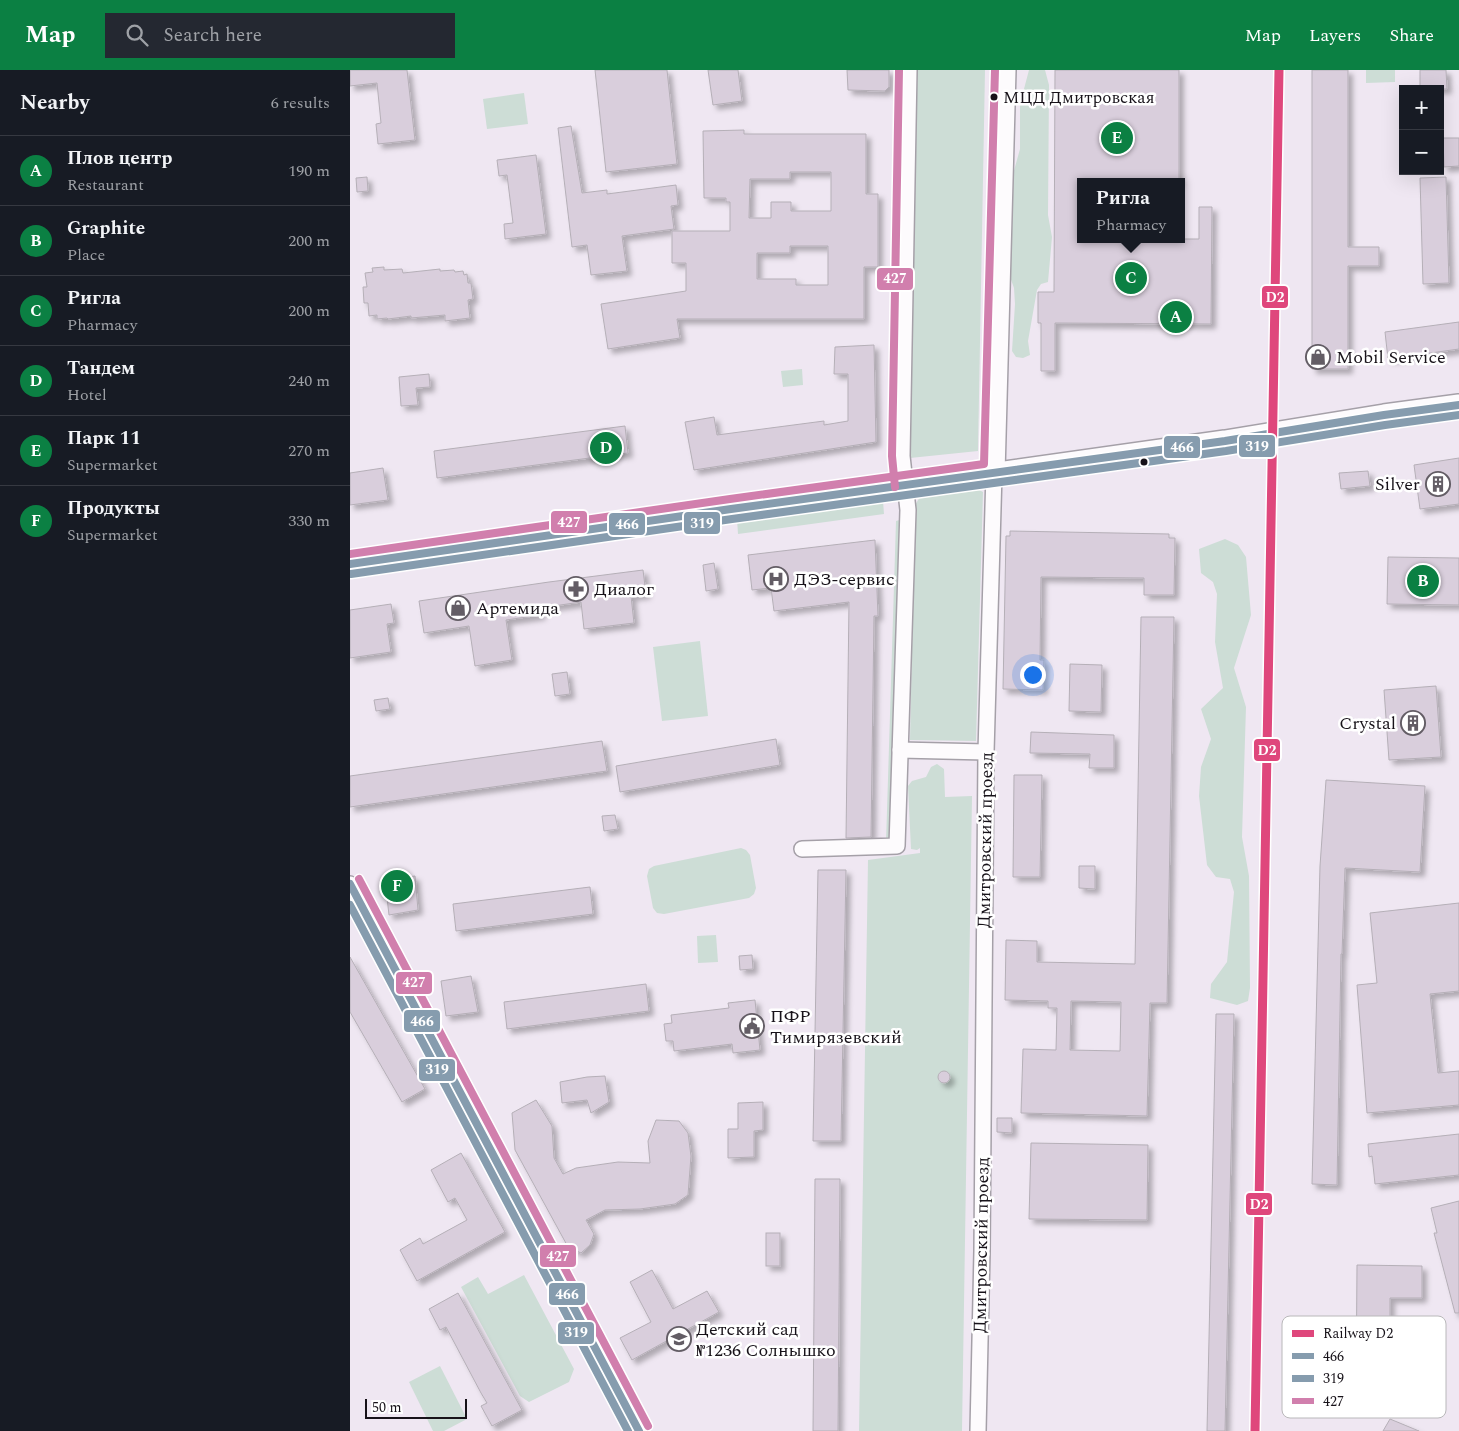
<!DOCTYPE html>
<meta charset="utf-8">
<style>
body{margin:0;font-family:Spectral,serif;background:#242831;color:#f1f3f6}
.controls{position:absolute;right:15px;top:15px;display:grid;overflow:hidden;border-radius:0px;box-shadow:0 5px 20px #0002}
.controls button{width:45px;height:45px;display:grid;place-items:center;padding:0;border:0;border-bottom:1px solid #363941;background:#171b24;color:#f1f3f6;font:25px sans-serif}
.scale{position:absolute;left:15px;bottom:12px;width:102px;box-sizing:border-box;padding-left:5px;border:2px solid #171219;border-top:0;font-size:14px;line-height:18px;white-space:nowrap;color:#171219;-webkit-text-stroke:4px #fff;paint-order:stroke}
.you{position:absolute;left:682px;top:604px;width:18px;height:18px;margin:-12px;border:4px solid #fff;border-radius:50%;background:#1a73e8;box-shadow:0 0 0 8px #1a73e833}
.badge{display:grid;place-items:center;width:32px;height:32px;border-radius:50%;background:#0b8043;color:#fff;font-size:16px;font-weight:700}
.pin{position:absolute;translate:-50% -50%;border:2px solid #fff;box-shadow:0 1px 5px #0006}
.popup{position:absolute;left:727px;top:108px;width:108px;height:65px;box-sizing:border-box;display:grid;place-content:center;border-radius:0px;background:#171b24;filter:drop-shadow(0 1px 4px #0005);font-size:16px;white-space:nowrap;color:#9ea1a6}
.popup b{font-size:19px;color:#f1f3f6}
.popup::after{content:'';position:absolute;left:50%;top:100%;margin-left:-10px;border:10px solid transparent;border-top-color:#171b24}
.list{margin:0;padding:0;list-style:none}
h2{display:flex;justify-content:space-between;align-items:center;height:65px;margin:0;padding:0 20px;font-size:21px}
h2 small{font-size:16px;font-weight:400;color:#9ea1a6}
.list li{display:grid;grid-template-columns:32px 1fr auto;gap:15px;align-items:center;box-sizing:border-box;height:70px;padding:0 20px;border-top:1px solid #363941}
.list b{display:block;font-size:19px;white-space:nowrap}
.list p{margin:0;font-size:16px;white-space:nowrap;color:#9ea1a6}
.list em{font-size:16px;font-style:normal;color:#9ea1a6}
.icon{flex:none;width:28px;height:28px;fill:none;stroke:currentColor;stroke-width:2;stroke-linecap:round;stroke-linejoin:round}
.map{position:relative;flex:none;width:1109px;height:1361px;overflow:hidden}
header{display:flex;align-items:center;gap:30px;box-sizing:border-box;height:70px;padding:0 25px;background:#0b8043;color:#fff}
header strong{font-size:24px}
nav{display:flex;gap:28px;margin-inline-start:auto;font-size:18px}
.search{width:350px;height:45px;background:#242831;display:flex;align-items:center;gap:12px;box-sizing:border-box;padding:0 18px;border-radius:0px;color:#9ea1a6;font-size:19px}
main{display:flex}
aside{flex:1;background:#171b24}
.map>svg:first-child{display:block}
.green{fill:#cdddd6}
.building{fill:#d9cedc;stroke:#b5afb7;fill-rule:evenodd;filter:url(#shadow)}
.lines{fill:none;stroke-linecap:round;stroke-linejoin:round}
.minor-casing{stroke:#a5a0a8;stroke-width:18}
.secondary-casing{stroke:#a5a0a8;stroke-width:24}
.minor{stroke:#fdfbfd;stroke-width:15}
.secondary{stroke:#fdfbfd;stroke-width:21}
.bus-1-casing{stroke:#fff;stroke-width:11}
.bus-2-casing{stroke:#fff;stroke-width:11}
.bus-3-casing{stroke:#fff;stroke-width:11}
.bus-1{stroke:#869cae;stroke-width:8}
.bus-2{stroke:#869cae;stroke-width:8}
.bus-3{stroke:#d17fad;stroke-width:8}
.rail-1-casing{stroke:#fff;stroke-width:12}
.rail-1{stroke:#df477c;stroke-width:9}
.bus-dot{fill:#171219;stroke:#fff;stroke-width:2}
.labels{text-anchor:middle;stroke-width:5;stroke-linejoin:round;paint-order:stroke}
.bus-label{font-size:17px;fill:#171219;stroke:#fff;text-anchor:start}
.poi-label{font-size:18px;fill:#171219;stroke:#fff;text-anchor:start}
.street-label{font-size:18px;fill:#171219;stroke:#fff}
.key{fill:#fff;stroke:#b9b8ba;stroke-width:1}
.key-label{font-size:14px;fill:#171219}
.line-badge{stroke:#fff;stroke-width:2}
.badge-label{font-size:14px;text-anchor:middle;font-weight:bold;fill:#fff}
</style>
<header>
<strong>Map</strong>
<div class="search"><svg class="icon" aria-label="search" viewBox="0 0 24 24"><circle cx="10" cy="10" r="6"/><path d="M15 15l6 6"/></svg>Search here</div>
<nav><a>Map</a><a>Layers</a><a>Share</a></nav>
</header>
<main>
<aside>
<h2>Nearby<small>6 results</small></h2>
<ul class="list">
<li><span class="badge">A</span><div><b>Плов центр</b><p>Restaurant</p></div><em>190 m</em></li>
<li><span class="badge">B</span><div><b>Graphite</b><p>Place</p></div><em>200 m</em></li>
<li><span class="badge">C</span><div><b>Ригла</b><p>Pharmacy</p></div><em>200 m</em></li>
<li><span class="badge">D</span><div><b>Тандем</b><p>Hotel</p></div><em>240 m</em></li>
<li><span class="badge">E</span><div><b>Парк 11</b><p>Supermarket</p></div><em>270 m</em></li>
<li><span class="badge">F</span><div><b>Продукты</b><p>Supermarket</p></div><em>330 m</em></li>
</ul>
</aside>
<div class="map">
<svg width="1109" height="1361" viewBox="0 0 1109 1361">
<defs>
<filter id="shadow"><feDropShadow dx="4.5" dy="4.5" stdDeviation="2.5" flood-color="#0004"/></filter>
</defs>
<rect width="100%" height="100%" fill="#efe7f2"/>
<g class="green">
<path d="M567,0H635L628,381L560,388Z"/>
<path d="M679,0H695L699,15L698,145L702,167L698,212L691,214L687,220L678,271L680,285L673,288L666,287L662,281L665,234L664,218L659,204L658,173L663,104L670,79V34Z"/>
<path d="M1016,0H1045V12L1016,13Z"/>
<path d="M174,23L178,54L137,59L133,29Z"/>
<path d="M452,299L453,315L433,317L431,301Z"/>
<path d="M627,419L633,422L626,671L560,670L565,435L570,427Z"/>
<path d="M533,431L534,444L388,464L387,449Z"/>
<path d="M553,449L543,773H536L546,451Z"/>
<path d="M875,469L888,475L896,487L901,545L884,598L896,637L892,767L899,806L900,918L898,931L887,935L860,928L861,914L877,892L884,822L880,809L866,807L857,795L849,726L851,697L861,669L851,639L873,618L865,572L867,524L863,512L851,503L849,479Z"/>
<path d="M350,571L358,646L312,651L303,577Z"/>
<path d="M587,694L594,699L595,727L622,726L612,1361H509L518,790L570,783V778L567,780L561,779L558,716L562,711L576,707L581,697Z"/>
<path d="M391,778L396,780L400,785L406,818L404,824L399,828L314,844L307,843L303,838L297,806L299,799L304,796Z"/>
<path d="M366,865L368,892L348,893L347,866Z"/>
<path d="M174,1205L224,1299L219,1312L179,1332L170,1326L111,1217L128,1207L138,1224Z"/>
<path d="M90,1296L117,1349L94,1361H83L59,1312Z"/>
</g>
<g class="building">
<path d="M0,0H57L65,70L28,74L26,54L31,53L27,13L0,16Z"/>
<path d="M245,0H317L327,94L256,102Z"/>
<path d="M358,0H388L392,31L363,35Z"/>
<path d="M497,0H539V17L535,21L498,20Z"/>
<path d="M705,0H829V112H731V169H849V137H862L861,254L705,253V301H691V253H688V222H704Z"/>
<path d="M962,0H998V177H1029V196H998V299H962Z"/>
<path d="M1070,0H1096L1097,19H1070Z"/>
<path d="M221,56L232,123L257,120V124L326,115L328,135L321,136L324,159L272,166L277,201L241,205L237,175L222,177L208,58Z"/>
<path d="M394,60V64H516V124H528V197H514V249H327L330,268L258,279L251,234L336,221V193H322V161H380V132H376V128H354L353,61ZM440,102H481V141H441V132H421V148H399L400,109H440ZM440,176H478V215H446V209H407V183H440Z"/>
<path d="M1093,68H1109V96L1094,97Z"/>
<path d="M186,85L196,164L155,169L154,154L163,153L157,105L149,106L147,90Z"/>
<path d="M17,107L18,121L7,122L6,108Z"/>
<path d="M1096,107L1099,213L1073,214L1070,108Z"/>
<path d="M34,197V200L52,199L53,203L90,199V201L104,200L105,202L113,201L114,205L117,204L118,213H121L123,229L118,230L120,248L95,251V245L61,248V246L38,249L37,248L27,249V245L19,246L18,233H14L13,217H17L15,203L23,202L22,198Z"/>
<path d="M1109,252V279L1038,289L1035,262Z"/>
<path d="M524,275L526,372L344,400L335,352L364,347L367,365L474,351V355L498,351V304H484L485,277Z"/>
<path d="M79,304L80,317L66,318L68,335L51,336L49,307Z"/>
<path d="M275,356L278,383L87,408L84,381Z"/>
<path d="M1109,388V434L1070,439L1064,395Z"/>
<path d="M33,398L38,430L0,435V403Z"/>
<path d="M1018,401L1020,416L991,419L989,403Z"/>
<path d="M660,461L819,464V468H825L824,525H794V508L691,507L690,590H694L693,620L653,619L656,466H660Z"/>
<path d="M525,470L528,546H524L521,767L496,768L499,532L424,541L421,518L402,520L398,485Z"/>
<path d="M1038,487L1109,488V535L1037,534Z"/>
<path d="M364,493L368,519L356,521L353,495Z"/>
<path d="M293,500L296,524L281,526L284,553L234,559L231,532L190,538L191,545L156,550L162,590L125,596L119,556L74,563L69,531L199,512Z"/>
<path d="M41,534L44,553L37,554L41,582L0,588V540Z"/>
<path d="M791,547H824L817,933H800L797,1046L671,1043L673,979L706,980L707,938H698V931L655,930L656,870L687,871V892L785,894ZM721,931L771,932L770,981L720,980Z"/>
<path d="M720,594L752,595L751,642L719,641Z"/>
<path d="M217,602L220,624L205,626L202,604Z"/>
<path d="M1086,616L1091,687L1039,690L1034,620Z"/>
<path d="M38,628L40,639L26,641L24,630Z"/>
<path d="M681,662L764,665V698H739L740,684L680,683Z"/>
<path d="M426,669L430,695L270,722L266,696Z"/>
<path d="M252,671L257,701L0,737V706Z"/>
<path d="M664,705H692L690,807H663Z"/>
<path d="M976,710L1075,716L1070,802L995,798L992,884H991L987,1115L962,1114L970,796Z"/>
<path d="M265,745L268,759L254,761L252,746Z"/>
<path d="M729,796H745V819L729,818Z"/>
<path d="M468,800H496L491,1071H463Z"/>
<path d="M65,806L68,840L39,845L35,810Z"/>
<path d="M240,817L243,844L106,861L103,834Z"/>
<path d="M1109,833V921L1080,924L1088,1003L1109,1001V1035L1017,1043L1007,915L1027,913L1020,843Z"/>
<path d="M402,885L403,899L390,900L389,886Z"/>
<path d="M0,887L75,1019L52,1032L0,942Z"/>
<path d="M121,906L128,942L96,946L91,911Z"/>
<path d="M296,914L299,941L157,959L154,932Z"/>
<path d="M405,930L410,980L383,983L382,974L324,981L323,971H316L314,954L322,953L321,945L379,938L378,933Z"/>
<path d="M866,944H884L875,1361H857Z"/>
<circle cx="594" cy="1007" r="6"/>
<path d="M255,1006L259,1032L241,1043L237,1030L212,1033L210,1012L237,1007Z"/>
<path d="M186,1030L202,1056L204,1088L213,1104L226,1098L268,1092L300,1093L298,1071L306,1050L329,1051L338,1063L341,1086L338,1125L325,1134L290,1139L255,1140L236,1150L244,1164L240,1175L231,1183L218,1177L165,1080L162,1043Z"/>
<path d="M413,1032V1060L404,1061V1087L378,1088V1059H388V1033Z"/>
<path d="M647,1048H662V1063L647,1062Z"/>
<path d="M1109,1064V1105L1025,1114L1022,1086L1019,1087L1018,1074Z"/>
<path d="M681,1073L798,1075L797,1150L679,1149Z"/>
<path d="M111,1083L155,1162L67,1211L50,1180L70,1168L73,1174L117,1150L105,1128L98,1132L81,1100Z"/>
<path d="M465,1109H490L488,1361H463Z"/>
<path d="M1109,1131V1243H1105L1084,1163H1087L1081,1138Z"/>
<rect x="416" y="1163" width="14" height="33"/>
<path d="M1007,1195L1072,1196V1228H1040V1291H1071V1325L1006,1324Z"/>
<path d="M302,1200L323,1239L357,1221L369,1242L282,1290L270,1268L301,1252L280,1212Z"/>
<path d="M108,1223L172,1340L142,1356L131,1336L137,1333L131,1323L96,1257L90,1260L79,1239Z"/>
<path d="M1040,1349L1069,1361H1033Z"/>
</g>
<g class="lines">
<defs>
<g id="minor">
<path d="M550,680L636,682"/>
<path d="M452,779L547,776L558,440L552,386L559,0"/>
<path d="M0,814L289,1361"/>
<path d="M628,1361L632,1181L636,682L644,403"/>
</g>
<g id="secondary">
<path d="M644,403L655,0"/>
<path d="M0,494L310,450L381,439L555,416L875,371L1034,345L1109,335"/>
</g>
</defs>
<use href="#minor" class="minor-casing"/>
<use href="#secondary" class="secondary-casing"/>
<use href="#minor" class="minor"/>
<use href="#secondary" class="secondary"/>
<defs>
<g id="bus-1">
<path d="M0,494L381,439L875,371L1034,345L1109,335"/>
<path d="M0,814L289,1361"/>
</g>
<g id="bus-2">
<path d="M1,504L382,449L876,381L1035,355L1109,345"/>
<path d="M0,835L278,1361"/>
</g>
<g id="bus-3">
<path d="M545,417L542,386L549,0"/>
<path d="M0,484L380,429L634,394L645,0"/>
<path d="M9,809L298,1356"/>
</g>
</defs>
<use href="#bus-1" class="bus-1-casing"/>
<use href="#bus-2" class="bus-2-casing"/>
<use href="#bus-3" class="bus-3-casing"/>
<use href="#bus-1" class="bus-1"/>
<use href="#bus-2" class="bus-2"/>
<use href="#bus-3" class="bus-3"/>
<defs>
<path id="rail-1" d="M905,1361L929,0"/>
</defs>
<use href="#rail-1" class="rail-1-casing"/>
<use href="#rail-1" class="rail-1"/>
</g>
<defs>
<symbol id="shop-ring" viewBox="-11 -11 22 22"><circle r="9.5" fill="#fff" stroke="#635d65" stroke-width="1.5"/><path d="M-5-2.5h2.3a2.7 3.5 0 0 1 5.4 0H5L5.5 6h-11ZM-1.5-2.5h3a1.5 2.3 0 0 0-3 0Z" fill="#635d65"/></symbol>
<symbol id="building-ring" viewBox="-11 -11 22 22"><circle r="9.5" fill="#fff" stroke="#635d65" stroke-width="1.5"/><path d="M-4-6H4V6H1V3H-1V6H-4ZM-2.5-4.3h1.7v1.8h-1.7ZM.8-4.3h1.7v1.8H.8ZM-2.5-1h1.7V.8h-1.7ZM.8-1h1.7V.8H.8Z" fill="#635d65"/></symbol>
<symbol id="hospital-ring" viewBox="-11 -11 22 22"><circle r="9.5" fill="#fff" stroke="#635d65" stroke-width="1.5"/><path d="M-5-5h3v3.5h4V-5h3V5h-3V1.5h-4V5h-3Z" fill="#635d65"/></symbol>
<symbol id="pharmacy-ring" viewBox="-11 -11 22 22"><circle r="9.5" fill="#fff" stroke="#635d65" stroke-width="1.5"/><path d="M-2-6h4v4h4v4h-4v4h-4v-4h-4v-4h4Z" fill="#635d65"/></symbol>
<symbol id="civic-ring" viewBox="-11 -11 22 22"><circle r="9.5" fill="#fff" stroke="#635d65" stroke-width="1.5"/><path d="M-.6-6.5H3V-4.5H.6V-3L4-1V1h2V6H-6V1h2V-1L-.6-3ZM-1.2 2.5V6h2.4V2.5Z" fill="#635d65"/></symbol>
<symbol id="school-ring" viewBox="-11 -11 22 22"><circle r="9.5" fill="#fff" stroke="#635d65" stroke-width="1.5"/><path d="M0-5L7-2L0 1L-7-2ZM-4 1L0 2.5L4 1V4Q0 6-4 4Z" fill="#635d65"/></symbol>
</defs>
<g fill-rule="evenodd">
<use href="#shop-ring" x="954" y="273" width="28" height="28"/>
<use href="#building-ring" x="1074" y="400" width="28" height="28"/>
<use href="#hospital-ring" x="412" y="495" width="28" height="28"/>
<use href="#pharmacy-ring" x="212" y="505" width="28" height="28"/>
<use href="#shop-ring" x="94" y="524" width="28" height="28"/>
<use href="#building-ring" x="1049" y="639" width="28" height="28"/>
<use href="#civic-ring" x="388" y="942" width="28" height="28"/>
<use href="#school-ring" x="315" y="1255" width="28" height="28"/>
</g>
<g class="bus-dot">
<circle cx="644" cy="27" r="4.5"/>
<circle cx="794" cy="392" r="4.5"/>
</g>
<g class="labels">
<g class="bus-label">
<text x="653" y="33">МЦД Дмитровская</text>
</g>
<g class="poi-label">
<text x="986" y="293">Mobil Service</text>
<text x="1070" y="420" text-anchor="end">Silver</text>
<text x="444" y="515">ДЭЗ-сервис</text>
<text x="244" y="525">Диалог</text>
<text x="126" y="544">Артемида</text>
<text x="1046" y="659" text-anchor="end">Crystal</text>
<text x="420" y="952">ПФР<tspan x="420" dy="21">Тимирязевский</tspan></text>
<text x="346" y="1265">Детский сад<tspan x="346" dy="21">№1236 Солнышко</tspan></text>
</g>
<g class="street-label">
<text transform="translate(635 770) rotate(-89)" y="6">Дмитровский проезд</text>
<text transform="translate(631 1175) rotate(-89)" y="6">Дмитровский проезд</text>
</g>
</g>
<rect x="932" y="1246" width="164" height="102" rx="8" class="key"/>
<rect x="942" y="1260" width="22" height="7" fill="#df477c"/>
<rect x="942" y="1283" width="22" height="6" fill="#869cae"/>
<rect x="942" y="1305" width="22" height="7" fill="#869cae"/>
<rect x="942" y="1328" width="22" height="6" fill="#d17fad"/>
<g class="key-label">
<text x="973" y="1268">Railway D2</text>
<text x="973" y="1291">466</text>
<text x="973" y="1313">319</text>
<text x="973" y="1336">427</text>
</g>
<g class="line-badge">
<rect x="526" y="197" width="38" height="24" rx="5" fill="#d17fad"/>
<rect x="911" y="215" width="28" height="24" rx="5" fill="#df477c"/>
<rect x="888" y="364" width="38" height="24" rx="5" fill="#869cae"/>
<rect x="813" y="365" width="38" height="24" rx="5" fill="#869cae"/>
<rect x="200" y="440" width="38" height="24" rx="5" fill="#d17fad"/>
<rect x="333" y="441" width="38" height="24" rx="5" fill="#869cae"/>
<rect x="258" y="442" width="38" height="24" rx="5" fill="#869cae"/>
<rect x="903" y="668" width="28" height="24" rx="5" fill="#df477c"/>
<rect x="45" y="901" width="38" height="24" rx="5" fill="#d17fad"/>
<rect x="53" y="939" width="38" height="24" rx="5" fill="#869cae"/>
<rect x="68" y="988" width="38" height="24" rx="5" fill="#869cae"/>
<rect x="895" y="1122" width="28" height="24" rx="5" fill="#df477c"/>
<rect x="189" y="1174" width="38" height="24" rx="5" fill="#d17fad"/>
<rect x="198" y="1212" width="38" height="24" rx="5" fill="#869cae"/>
<rect x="207" y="1251" width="38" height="24" rx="5" fill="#869cae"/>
</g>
<g class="badge-label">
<text x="545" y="213">427</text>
<text x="925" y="232">D2</text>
<text x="907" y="381">319</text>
<text x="832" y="382">466</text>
<text x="219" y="457">427</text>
<text x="352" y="458">319</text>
<text x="277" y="459">466</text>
<text x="917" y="685">D2</text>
<text x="64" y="917">427</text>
<text x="72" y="956">466</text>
<text x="87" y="1004">319</text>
<text x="909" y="1139">D2</text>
<text x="208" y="1191">427</text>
<text x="217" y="1229">466</text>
<text x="226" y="1267">319</text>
</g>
</svg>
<div class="controls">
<button>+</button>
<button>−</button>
</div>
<div class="scale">50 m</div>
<div class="you"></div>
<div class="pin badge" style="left:826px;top:247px">A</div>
<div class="pin badge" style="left:1073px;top:511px">B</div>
<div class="pin badge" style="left:781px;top:208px">C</div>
<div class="popup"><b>Ригла</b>Pharmacy</div>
<div class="pin badge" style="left:256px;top:378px">D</div>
<div class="pin badge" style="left:767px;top:68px">E</div>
<div class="pin badge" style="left:47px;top:816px">F</div>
</div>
</main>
